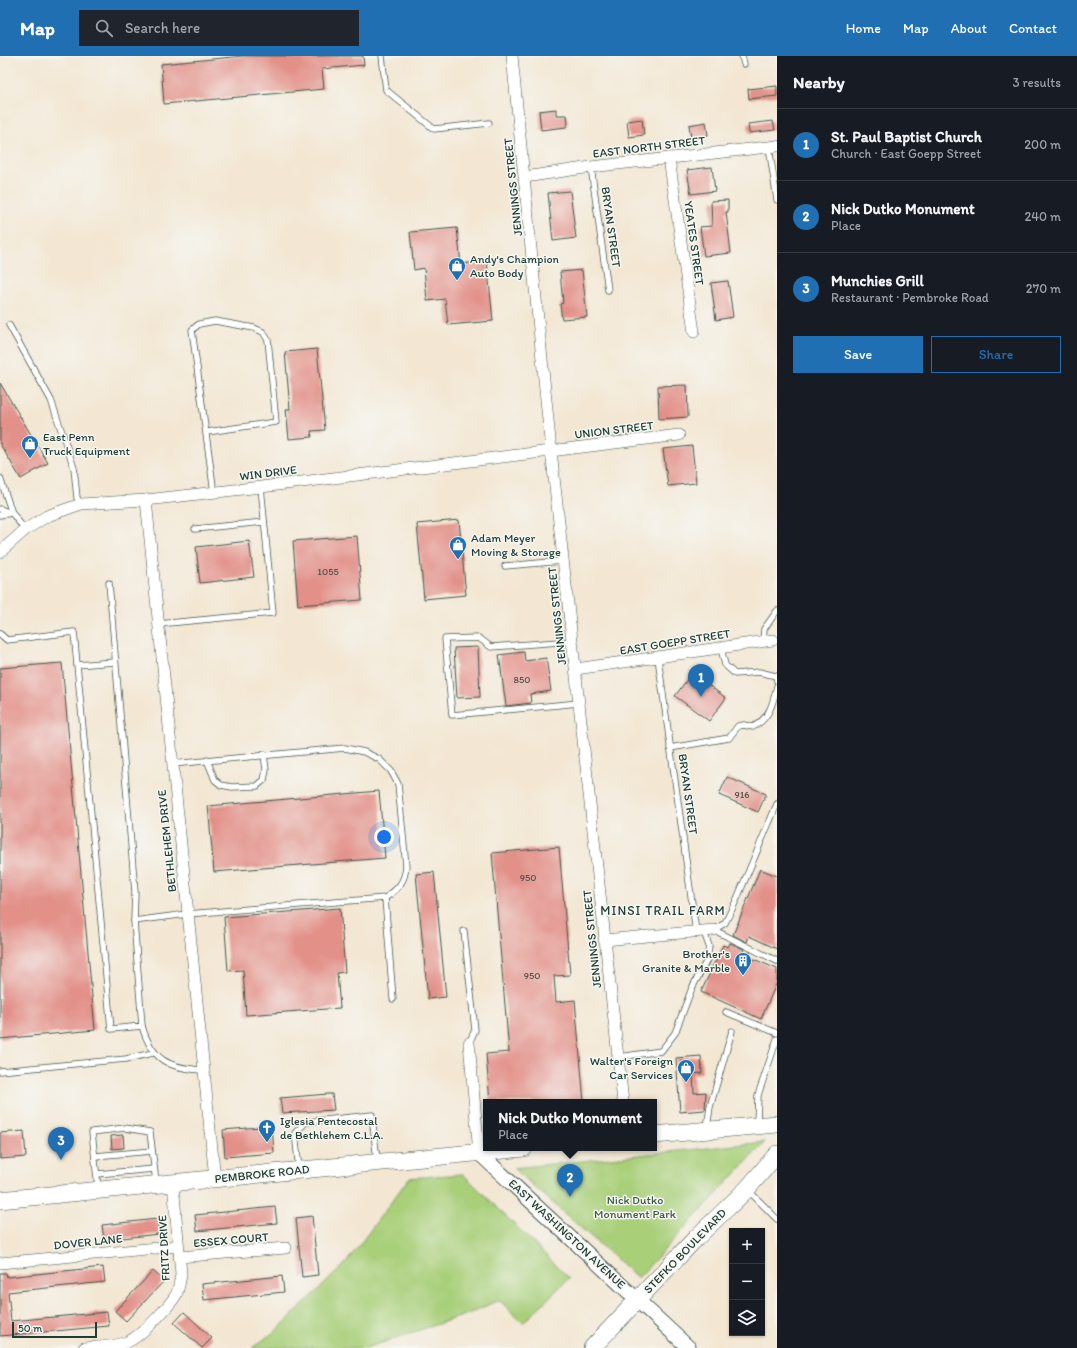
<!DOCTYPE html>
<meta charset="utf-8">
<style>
body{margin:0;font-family:Itim,sans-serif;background:#20242c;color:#f1f3f6}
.controls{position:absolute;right:12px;bottom:12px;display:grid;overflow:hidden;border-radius:0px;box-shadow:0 1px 3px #0004}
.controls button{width:36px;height:36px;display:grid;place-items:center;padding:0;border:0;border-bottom:1px solid #363941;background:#171b24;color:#f1f3f6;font:20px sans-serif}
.scale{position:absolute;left:12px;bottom:10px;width:85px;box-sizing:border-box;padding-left:4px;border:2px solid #1f3d34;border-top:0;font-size:11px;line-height:14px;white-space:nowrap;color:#1f3d34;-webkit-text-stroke:3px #f6f6f2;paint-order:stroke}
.you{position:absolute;left:384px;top:781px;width:14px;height:14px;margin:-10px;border:3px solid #fff;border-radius:50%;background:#1a73e8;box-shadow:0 0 0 6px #1a73e833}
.badge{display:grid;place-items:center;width:26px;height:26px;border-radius:50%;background:#1f6fb2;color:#fff;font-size:13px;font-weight:700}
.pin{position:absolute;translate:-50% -33px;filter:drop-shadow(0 1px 2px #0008)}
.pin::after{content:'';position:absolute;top:21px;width:14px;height:12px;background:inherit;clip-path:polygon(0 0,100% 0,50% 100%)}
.popup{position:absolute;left:483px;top:1043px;width:174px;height:52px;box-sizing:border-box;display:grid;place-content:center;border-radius:0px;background:#171b24;filter:drop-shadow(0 1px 3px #0005);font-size:13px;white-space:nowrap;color:#9ea1a6}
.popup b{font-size:15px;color:#f1f3f6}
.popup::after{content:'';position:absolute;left:50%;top:100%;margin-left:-8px;border:8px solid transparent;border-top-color:#171b24}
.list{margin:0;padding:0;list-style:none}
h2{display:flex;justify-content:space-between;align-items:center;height:52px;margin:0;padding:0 16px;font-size:17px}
h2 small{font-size:13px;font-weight:400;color:#9ea1a6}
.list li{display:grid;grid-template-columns:26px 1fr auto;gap:12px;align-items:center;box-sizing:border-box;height:72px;padding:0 16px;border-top:1px solid #363941}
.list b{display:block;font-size:15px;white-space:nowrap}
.list p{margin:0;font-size:13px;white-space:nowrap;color:#9ea1a6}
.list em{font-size:13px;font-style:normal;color:#9ea1a6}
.actions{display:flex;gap:8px;padding:12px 16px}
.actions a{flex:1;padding:9px 0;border:1px solid #1f6fb2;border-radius:0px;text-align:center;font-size:14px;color:#1f6fb2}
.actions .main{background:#1f6fb2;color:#fff}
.icon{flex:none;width:22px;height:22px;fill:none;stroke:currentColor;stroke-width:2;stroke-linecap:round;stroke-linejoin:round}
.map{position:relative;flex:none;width:777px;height:1292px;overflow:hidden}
header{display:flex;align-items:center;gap:24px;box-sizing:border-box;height:56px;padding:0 20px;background:#1f6fb2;color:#fff}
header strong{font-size:19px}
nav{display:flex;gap:22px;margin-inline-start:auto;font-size:14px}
.search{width:280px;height:36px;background:#20242c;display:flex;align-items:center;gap:10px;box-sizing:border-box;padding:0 14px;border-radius:0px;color:#9ea1a6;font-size:15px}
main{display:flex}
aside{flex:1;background:#171b24}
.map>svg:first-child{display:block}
.green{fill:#a9cf79;stroke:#648656}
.building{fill:#e29088}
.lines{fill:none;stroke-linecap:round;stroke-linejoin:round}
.service-casing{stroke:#3f564c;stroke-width:7}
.minor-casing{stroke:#3f564c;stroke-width:12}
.tertiary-casing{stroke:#3f564c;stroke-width:16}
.primary-casing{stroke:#3f564c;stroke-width:18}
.service{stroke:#fff;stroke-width:5.5}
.minor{stroke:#fff;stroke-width:11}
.tertiary{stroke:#fff;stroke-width:14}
.primary{stroke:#fff;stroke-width:17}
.labels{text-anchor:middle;stroke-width:3;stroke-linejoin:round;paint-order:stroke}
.number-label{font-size:10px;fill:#505249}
.street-label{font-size:12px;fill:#1f3d34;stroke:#f6f6f2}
.poi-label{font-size:12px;fill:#1f3d34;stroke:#f6f6f2;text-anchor:start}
.park-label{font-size:12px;fill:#3b5a42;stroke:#f6f6f2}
.neighbourhood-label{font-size:13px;letter-spacing:1px;fill:#1f3d34;stroke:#f6f6f2}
</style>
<header>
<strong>Map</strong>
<div class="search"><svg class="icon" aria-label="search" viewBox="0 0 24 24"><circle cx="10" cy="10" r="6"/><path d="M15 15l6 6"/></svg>Search here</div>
<nav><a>Home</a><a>Map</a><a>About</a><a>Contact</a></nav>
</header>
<main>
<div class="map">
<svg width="777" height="1292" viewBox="0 0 777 1292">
<rect width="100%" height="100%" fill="#f6f6f2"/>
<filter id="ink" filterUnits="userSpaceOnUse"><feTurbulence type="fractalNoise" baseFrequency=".025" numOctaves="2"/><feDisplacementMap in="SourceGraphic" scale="8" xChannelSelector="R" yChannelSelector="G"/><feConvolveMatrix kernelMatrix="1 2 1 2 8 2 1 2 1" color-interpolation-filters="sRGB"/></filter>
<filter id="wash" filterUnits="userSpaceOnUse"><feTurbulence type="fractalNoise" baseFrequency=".012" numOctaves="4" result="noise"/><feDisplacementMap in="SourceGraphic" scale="16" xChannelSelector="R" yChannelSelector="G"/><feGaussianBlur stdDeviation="0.9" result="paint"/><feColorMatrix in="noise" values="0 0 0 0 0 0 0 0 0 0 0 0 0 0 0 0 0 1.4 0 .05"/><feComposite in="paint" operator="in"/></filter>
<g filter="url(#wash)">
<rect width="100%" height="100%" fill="#f3e7d3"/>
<g class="green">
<path d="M765,1086L638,1222L513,1112Z"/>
<path d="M463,1118L569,1222L523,1267L499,1244L468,1258L366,1292H252L277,1274L346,1207L409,1122Z"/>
</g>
<g id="blocks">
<g class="building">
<path d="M243,0H363L364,9L322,13L324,33L164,48L161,8Z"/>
<path d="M777,30V40L749,43L748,33Z"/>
<path d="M556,53V59H567L568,67L566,71L541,74L539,55Z"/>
<path d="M642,63L644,79L629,81L627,65Z"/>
<path d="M773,65L775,74L749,77L748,68Z"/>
<path d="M706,66L708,79L691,82L689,69Z"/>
<path d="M712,111L715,135L691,138L687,114Z"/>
<path d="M570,135L576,182L553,185L548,137Z"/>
<path d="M728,144V156H726L731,197L704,200L700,171L712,170L711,145Z"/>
<path d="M457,172L461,208L487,205L493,265L448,269L445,243L427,245L424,212L414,214L410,176Z"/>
<path d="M582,214L587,261L562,263L560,248L563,247L560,216Z"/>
<path d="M728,225L733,261L716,264L711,227Z"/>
<path d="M317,293L325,374L311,375L312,381L289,383L286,353H290L285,296Z"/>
<path d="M0,327L48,407L21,423L0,388Z"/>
<path d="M687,329L688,361L659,363L658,330Z"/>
<path d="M692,390L696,427L668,430L663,393Z"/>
<path d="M459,464L466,539L424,543L417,468Z"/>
<path d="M357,480L362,544L298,549L293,485Z"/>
<path d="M249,485L254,521L200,527L196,491Z"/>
<path d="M478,591L480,641L457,642L454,592Z"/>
<path d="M524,596L525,605L546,602L551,635L530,638L531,647L506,650L499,599Z"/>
<path d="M62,607L95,974L0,983V612Z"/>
<path d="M692,617L726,642L709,665L675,640Z"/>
<path d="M727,721L766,738L758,756L719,739Z"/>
<path d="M379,735L385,802L214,816L208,750Z"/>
<path d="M559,791L570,919L554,920L556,946L575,944L584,1046H490L486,998L509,996L492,797Z"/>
<path d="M760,813L777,820V893L749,880L747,886L733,879Z"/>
<path d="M434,816L446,941L428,943L416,818Z"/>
<path d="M340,852L345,916L337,917L340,952L246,959L243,914L228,915L224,861Z"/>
<path d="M730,887L744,893L742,898L777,913V926L761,963L701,936L723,889L728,891Z"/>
<path d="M701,1000L702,1017L693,1018L694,1037L706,1036L705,1054L680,1056L676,1002Z"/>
<path d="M328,1038H332L334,1054L282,1057L280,1042Z"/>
<path d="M272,1070L274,1097L225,1101L223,1074Z"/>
<path d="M24,1075L26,1101L0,1103V1077Z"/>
<path d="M123,1079L124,1092L112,1093L111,1080Z"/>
<path d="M275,1151L277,1167L197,1175L195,1159Z"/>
<path d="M312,1160L318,1219L302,1221L296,1162Z"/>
<path d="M157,1163L159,1178L104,1184L102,1169Z"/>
<path d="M103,1211L105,1226L8,1236L11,1265L107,1256L109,1270L0,1280V1217H6L7,1221Z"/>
<path d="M153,1215L164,1225L126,1265L115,1255Z"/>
<path d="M282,1220L284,1236L204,1244L202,1228Z"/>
<path d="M184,1256L212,1282L202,1292L174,1267Z"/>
</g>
</g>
</g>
<g filter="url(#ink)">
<use href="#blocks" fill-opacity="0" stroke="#3f564c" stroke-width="1"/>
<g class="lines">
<defs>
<g id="service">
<path d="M382,0L386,34L434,73L489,67"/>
<path d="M742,0L744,8"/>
<path d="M769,91L777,144"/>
<path d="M591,111L608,234"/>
<path d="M9,269L51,344L74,412L77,442L81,448"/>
<path d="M207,376L276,366L268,284L263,276L254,272L215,265L199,268L192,274L214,437"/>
<path d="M0,422L12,457L25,474"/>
<path d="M0,453L12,457"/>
<path d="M0,459L12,457"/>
<path d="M195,473L264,466"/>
<path d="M505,510L563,505"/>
<path d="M158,568L273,557L261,431"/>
<path d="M0,578L7,584L74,576L111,973L142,970L134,865L135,836L109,527"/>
<path d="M573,585L491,591L479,582L445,583L452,659L579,647"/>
<path d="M763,586L764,573L777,555"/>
<path d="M721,592L725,609L735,618L759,616L776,620L777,625"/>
<path d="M658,602L696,876"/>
<path d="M77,609L114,606"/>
<path d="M670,692L729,682L738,670L744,669L753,671C770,662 773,647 777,630"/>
<path d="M207,704L215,724L221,729L232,731L257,730L264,724L266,714L264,698"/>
<path d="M172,708L345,692L364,696L379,703L391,715L398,728L406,810C405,826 398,833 385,842"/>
<path d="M777,748L736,845L725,867L714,874L777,905"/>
<path d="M134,865L187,858L385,842L393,943"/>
<path d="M464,875L475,974L469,987"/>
<path d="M726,956L777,977"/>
<path d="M142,970C152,1004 168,1012 202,1014"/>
<path d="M619,1001L661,995L675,977L692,932L707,904L709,890L704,876"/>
<path d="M0,1015L126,1003L153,997"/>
<path d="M757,1067L758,1039L777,983"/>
<path d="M707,1072L710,1051L732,975"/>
<path d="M95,1100L152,1095"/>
<path d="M299,1113L295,1077L306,1066L372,1059L377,1105"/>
<path d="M97,1118L154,1113"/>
<path d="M98,1132L92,1076L125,1072L150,1076L156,1126"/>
<path d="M749,1135L777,1163"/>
</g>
<g id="minor">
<path d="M512,0L551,394L623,1046"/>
<path d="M669,102L694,276"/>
<path d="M525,121L591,111L777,90"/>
<path d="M146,444L215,1123"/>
<path d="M0,496L25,474L47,460L81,448L146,444L261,431L679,379"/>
<path d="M576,613L773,584"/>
<path d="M604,884L714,874"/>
<path d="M469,987L479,1097"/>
<path d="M179,1201L286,1192"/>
<path d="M0,1207L178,1190"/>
<path d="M84,1292C97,1291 114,1291 127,1286C140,1281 168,1252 176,1239C179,1232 180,1226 181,1218L173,1127"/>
</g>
<path id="tertiary" d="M479,1097L689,1292"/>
<g id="primary">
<path d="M654,1079L777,1068"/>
<path d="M0,1144L524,1092"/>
<path d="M592,1292L696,1182L747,1133L777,1098"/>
</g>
</defs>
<use href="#service" class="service-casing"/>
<use href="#minor" class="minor-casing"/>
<use href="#tertiary" class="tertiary-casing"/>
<use href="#primary" class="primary-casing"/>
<use href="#service" class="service"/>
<use href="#minor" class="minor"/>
<use href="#tertiary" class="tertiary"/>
<use href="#primary" class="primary"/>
</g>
</g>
<defs>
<symbol id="shop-pin" viewBox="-11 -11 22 30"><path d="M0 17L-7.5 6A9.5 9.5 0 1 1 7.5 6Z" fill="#1f6fb2" stroke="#f6f6f2"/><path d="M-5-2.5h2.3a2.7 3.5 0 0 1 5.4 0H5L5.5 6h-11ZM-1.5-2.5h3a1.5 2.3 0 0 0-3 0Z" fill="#fff"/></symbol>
<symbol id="building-pin" viewBox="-11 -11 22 30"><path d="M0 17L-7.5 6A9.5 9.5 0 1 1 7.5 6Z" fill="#1f6fb2" stroke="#f6f6f2"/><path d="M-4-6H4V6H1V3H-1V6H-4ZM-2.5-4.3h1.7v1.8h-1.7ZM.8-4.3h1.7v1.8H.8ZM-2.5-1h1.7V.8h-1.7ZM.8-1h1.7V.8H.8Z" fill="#fff"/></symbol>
<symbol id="church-pin" viewBox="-11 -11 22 30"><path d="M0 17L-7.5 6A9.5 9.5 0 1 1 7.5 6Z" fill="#1f6fb2" stroke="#f6f6f2"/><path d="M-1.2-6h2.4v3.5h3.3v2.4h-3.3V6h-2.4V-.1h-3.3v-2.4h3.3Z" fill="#fff"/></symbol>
</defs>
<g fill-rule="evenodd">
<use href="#shop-pin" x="447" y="200" width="20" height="27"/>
<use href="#shop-pin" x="20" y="378" width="20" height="27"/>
<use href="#shop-pin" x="448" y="479" width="20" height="27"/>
<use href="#building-pin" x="733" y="895" width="20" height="27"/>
<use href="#shop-pin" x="676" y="1002" width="20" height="27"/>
<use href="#church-pin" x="257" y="1062" width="20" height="27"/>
</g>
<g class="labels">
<g class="number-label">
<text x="328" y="519">1055</text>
<text x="522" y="627">850</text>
<text x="742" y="742">916</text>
<text x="528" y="825">950</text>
<text x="532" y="923">950</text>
</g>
<g class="street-label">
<text transform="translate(649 91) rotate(-7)" y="4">EAST NORTH STREET</text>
<text transform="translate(513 131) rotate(-96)" y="4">JENNINGS STREET</text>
<text transform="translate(611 171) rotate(82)" y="4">BRYAN STREET</text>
<text transform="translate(694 187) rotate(82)" y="4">YEATES STREET</text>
<text transform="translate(614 374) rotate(-7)" y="4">UNION STREET</text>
<text transform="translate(268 417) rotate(-7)" y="4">WIN DRIVE</text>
<text transform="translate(557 560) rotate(-96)" y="4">JENNINGS STREET</text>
<text transform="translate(675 586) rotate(-9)" y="4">EAST GOEPP STREET</text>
<text transform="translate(688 738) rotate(82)" y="4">BRYAN STREET</text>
<text transform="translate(167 785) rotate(-96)" y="4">BETHLEHEM DRIVE</text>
<text transform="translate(592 883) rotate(-96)" y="4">JENNINGS STREET</text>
<text transform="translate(262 1118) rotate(-6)" y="4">PEMBROKE ROAD</text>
<text transform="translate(567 1178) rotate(43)" y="4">EAST WASHINGTON AVENUE</text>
<text transform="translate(231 1184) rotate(-5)" y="4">ESSEX COURT</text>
<text transform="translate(88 1186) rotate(-6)" y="4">DOVER LANE</text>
<text transform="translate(164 1192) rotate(-93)" y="4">FRITZ DRIVE</text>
<text transform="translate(685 1195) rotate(-46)" y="4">STEFKO BOULEVARD</text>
</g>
<g class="poi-label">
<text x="470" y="207">Andy's Champion<tspan x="470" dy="14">Auto Body</tspan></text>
<text x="43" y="385">East Penn<tspan x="43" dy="14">Truck Equipment</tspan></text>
<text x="471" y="486">Adam Meyer<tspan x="471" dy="14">Moving &amp; Storage</tspan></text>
<text x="730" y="902" text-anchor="end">Brother's<tspan x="730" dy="14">Granite &amp; Marble</tspan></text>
<text x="673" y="1009" text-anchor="end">Walter's Foreign<tspan x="673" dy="14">Car Services</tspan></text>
<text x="280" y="1069">Iglesia Pentecostal<tspan x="280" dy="14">de Bethlehem C.L.A.</tspan></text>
</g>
<g class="park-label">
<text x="635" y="1148">Nick Dutko<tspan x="635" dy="14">Monument Park</tspan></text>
</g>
<g class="neighbourhood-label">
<text x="663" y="859">MINSI TRAIL FARM</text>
</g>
</g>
</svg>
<div class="controls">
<button>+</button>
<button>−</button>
<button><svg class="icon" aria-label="layers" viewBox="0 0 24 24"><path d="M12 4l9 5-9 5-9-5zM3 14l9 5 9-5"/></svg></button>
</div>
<div class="scale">50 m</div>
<div class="you"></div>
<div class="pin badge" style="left:701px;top:641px">1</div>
<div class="pin badge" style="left:570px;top:1141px">2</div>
<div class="popup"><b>Nick Dutko Monument</b>Place</div>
<div class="pin badge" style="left:61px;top:1104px">3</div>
</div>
<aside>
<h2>Nearby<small>3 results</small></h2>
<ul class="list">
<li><span class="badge">1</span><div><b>St. Paul Baptist Church</b><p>Church · East Goepp Street</p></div><em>200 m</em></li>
<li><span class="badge">2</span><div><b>Nick Dutko Monument</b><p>Place</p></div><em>240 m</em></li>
<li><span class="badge">3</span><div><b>Munchies Grill</b><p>Restaurant · Pembroke Road</p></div><em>270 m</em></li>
</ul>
<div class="actions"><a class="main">Save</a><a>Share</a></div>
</aside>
</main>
